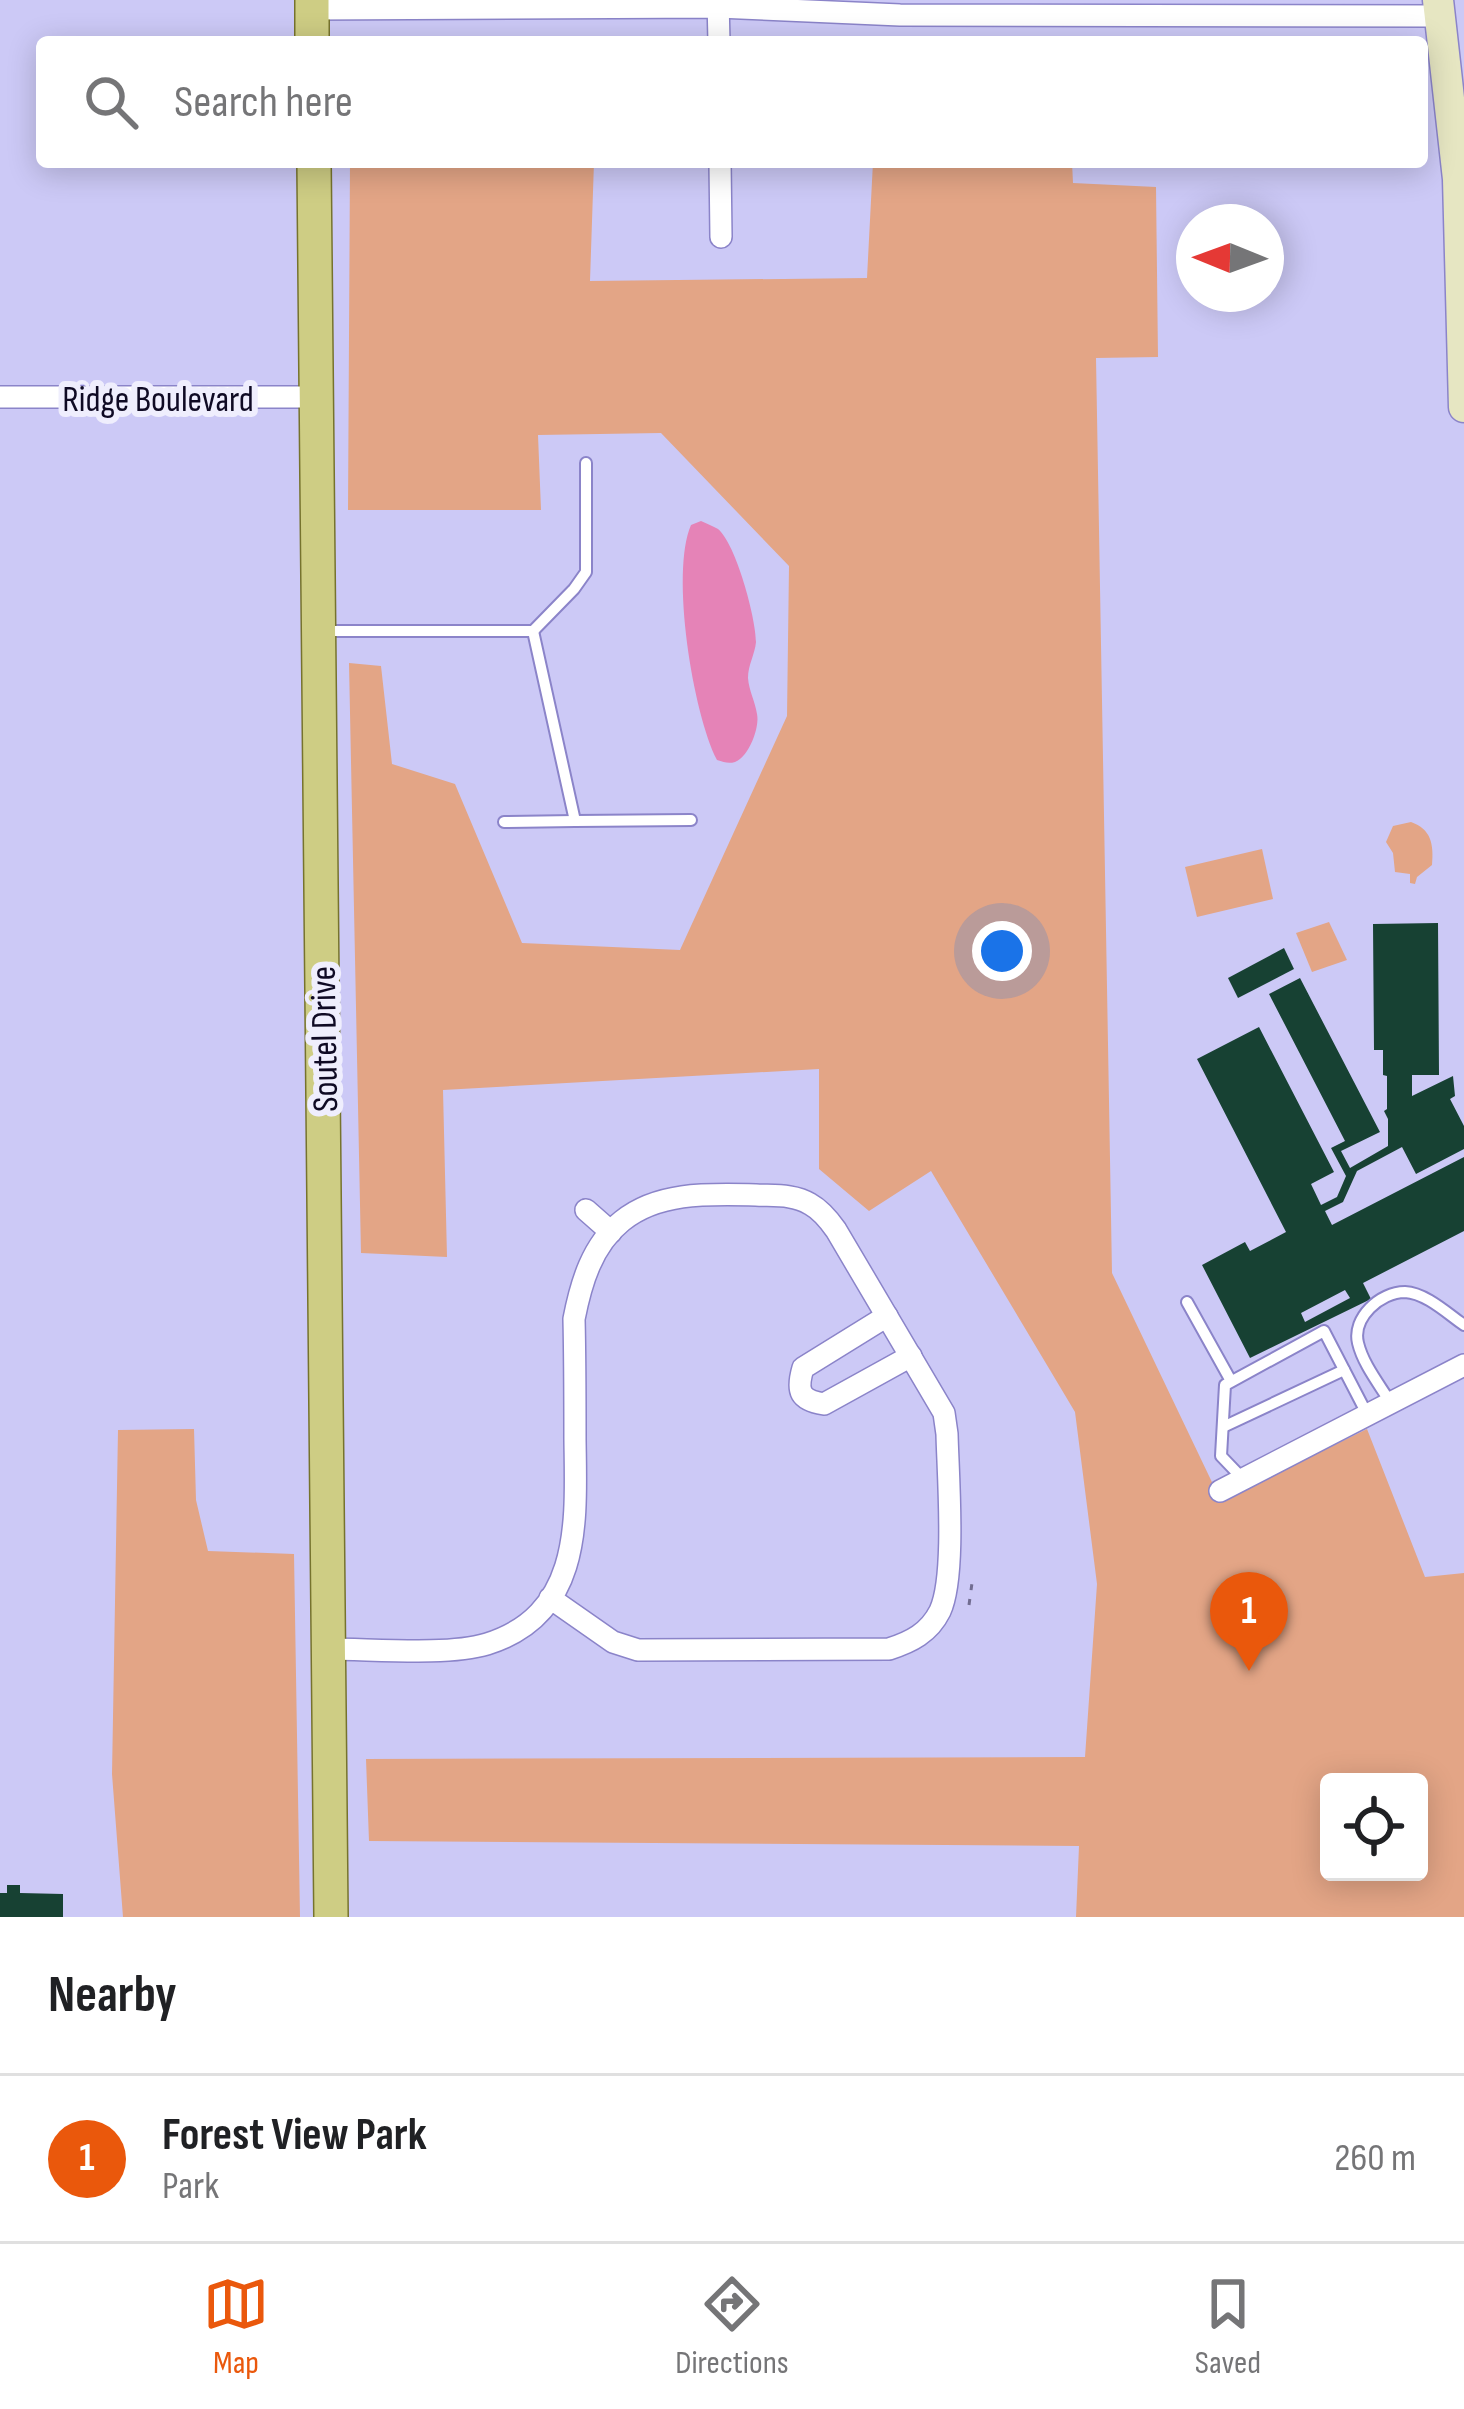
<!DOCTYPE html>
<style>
body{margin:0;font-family:"Sofia Sans Condensed",sans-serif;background:#f6f6f6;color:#202124}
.controls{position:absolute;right:36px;bottom:36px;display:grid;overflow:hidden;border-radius:12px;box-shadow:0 6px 30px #0003}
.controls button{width:108px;height:108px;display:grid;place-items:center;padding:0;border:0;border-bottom:3px solid #e0e0e0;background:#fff;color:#202124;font:60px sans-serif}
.compass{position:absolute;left:1176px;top:204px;width:108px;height:108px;border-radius:50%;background:#fff;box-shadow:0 6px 30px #0003;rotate:271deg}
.you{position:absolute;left:1002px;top:951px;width:42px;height:42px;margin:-30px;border:9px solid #fff;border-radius:50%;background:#1a73e8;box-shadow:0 0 0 18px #1a73e833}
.badge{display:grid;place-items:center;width:78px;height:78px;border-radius:50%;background:#ea580c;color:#fff;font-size:39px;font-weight:700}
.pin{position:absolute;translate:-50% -99px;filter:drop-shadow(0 3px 6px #0008)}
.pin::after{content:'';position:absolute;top:63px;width:42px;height:36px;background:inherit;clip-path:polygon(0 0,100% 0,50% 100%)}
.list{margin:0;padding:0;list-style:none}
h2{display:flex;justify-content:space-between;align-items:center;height:156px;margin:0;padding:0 48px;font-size:51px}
h2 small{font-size:39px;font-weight:400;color:#757577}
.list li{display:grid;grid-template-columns:78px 1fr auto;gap:36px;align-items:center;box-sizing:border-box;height:168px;padding:0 48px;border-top:3px solid #e0e0e0}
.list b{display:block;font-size:45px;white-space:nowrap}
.list p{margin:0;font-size:39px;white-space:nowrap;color:#757577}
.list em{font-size:39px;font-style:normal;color:#757577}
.icon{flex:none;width:66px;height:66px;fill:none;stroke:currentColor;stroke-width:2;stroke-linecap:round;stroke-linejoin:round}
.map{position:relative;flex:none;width:1464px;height:1917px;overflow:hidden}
.search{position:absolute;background:#fff;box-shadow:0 6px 30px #0003;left:36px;right:36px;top:36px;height:132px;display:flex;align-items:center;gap:30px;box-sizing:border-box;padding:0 42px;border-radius:12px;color:#757577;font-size:45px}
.sheet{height:324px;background:#fff}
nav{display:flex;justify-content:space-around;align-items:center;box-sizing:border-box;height:168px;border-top:3px solid #e0e0e0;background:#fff;font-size:33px;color:#757577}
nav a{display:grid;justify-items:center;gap:6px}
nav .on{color:#ea580c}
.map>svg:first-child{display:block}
.green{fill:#e3a586;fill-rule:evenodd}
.water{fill:#e583b7}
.building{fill:#174133;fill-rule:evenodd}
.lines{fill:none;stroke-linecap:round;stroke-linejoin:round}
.lane-casing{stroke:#8b84c9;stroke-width:14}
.street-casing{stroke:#8b84c9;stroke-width:24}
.secondary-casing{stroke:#8b84c9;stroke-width:33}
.primary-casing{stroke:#76732d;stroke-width:36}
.path{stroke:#716d91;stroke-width:3;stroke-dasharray:6 9;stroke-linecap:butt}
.lane{stroke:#fff;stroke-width:10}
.street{stroke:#fff;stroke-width:21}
.secondary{stroke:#e6e6c2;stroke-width:30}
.primary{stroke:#cecd84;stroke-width:33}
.labels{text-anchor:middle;stroke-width:12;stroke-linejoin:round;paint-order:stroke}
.street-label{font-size:36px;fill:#0f0a24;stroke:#efeefd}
</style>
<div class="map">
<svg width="1464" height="1917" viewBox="0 0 1464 1917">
<rect width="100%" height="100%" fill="#ccc9f6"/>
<g class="green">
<path d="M350,162H594L590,281L867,278L873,162H1072L1073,183L1156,187L1158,357L1096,358L1112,1273L1221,1501L1367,1429L1425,1577L1464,1573V1917H1076L1079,1846L369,1841L366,1759L1085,1757L1097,1584L1075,1412L931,1171L869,1211L819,1169V1069L443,1090L447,1257L361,1253L349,663L381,666L392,764L455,784L522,943L680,950L787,716L789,566L661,433L538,435L541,510H348ZM1329,1782H1419V1872H1329Z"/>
<path d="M1411,822C1431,829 1434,844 1432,865L1417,877L1415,884L1410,883V874L1395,872L1393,853L1386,842L1393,826Z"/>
<path d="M1262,849L1273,899L1197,917L1185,867Z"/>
<path d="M1329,922L1347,960L1312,972L1296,933Z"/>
<path d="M194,1429L196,1500L208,1551L294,1554L300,1917H123L112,1774L118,1430Z"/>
</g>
<path class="water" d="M701,521C707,524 713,526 718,529C736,544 756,618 756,642C755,654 748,665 748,678C749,691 755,701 757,714C760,727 749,757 735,762C728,764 724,762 717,760C693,713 670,573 691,525Z"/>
<g class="building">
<path d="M1438,923L1439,1075H1412V1096L1453,1076L1455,1096L1450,1099L1464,1126V1149L1416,1174L1402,1147L1357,1171L1343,1202L1325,1211L1332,1225L1464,1157V1231L1363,1283L1371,1299L1250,1358L1202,1265L1245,1242L1250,1251L1286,1232L1197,1059L1259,1027L1334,1172L1311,1184L1321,1205L1337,1197L1346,1176L1331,1148L1345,1141L1269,994L1300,978L1380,1132L1341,1151L1350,1168L1388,1146V1119L1384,1111L1387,1109V1076L1383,1075V1050H1374L1373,924ZM1345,1290L1350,1298L1305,1322L1301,1313Z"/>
<path d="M1284,948L1294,969L1238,998L1228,978Z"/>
<path d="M7,1885H20V1893L63,1894V1917H0V1893H7Z"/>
</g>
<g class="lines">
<defs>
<g id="lane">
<path d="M322,631H533L575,821L691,820"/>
<path d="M533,631L574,589L586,572V463"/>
<path d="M504,822L575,821"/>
<path d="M1187,1302L1231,1381"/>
<path d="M1390,1402C1379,1384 1363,1364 1358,1343C1352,1318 1380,1292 1405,1292C1426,1293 1448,1314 1464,1325"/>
<path d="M1223,1427L1344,1370"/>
<path d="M1244,1480L1221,1456L1225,1385L1324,1331L1367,1414"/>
</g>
<g id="street">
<path d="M718,0L719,42"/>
<path d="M312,9L718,7L900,15L1440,16"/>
<path d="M720,162L721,237"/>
<path d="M0,397H316"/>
<path d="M586,1210L611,1232"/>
<path d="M887,1316L803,1368C796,1392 800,1400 824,1404L911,1356"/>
<path d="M1220,1491L1464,1365"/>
<path d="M329,1649C373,1649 447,1656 487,1644C583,1614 576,1520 575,1440C575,1400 575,1359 574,1319C581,1283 592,1245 622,1221C659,1191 711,1194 756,1195C774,1196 794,1194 810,1204C821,1210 829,1220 836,1230L944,1413L947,1434C948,1476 956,1577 940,1611C929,1633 911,1642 889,1649L638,1650L613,1642L550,1598"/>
</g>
<path id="secondary" d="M1438,0L1458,179L1464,407"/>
<g id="primary">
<path d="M312,0V42"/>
<path d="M314,162L331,1917"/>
</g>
</defs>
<use href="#lane" class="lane-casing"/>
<use href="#street" class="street-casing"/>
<use href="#secondary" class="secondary-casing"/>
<use href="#primary" class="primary-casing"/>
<path class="path" d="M969,1605L972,1583"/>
<use href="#lane" class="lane"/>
<use href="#street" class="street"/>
<use href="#secondary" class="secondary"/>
<use href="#primary" class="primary"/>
</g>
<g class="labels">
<g class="street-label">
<text x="158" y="411">Ridge Boulevard</text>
<text transform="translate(323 1039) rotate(-91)" y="13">Soutel Drive</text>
</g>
</g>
</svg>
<div class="controls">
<button><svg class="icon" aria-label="locate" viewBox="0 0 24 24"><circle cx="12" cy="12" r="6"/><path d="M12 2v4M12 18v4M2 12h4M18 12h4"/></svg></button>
</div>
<svg class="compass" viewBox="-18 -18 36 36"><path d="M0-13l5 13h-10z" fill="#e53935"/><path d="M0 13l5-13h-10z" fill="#757577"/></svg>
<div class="you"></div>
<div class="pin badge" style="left:1249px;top:1671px">1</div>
<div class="search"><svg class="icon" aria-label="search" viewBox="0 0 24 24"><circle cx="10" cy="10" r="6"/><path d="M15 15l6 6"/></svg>Search here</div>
</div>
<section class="sheet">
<h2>Nearby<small></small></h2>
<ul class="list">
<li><span class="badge">1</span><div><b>Forest View Park</b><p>Park</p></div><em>260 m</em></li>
</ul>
</section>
<nav>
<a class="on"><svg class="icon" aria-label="map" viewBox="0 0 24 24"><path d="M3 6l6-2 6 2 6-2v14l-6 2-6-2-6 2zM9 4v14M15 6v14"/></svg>Map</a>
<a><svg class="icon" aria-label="directions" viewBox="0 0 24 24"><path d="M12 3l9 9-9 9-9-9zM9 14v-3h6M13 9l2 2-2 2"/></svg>Directions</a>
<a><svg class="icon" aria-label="saved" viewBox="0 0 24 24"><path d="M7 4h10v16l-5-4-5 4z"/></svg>Saved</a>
</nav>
